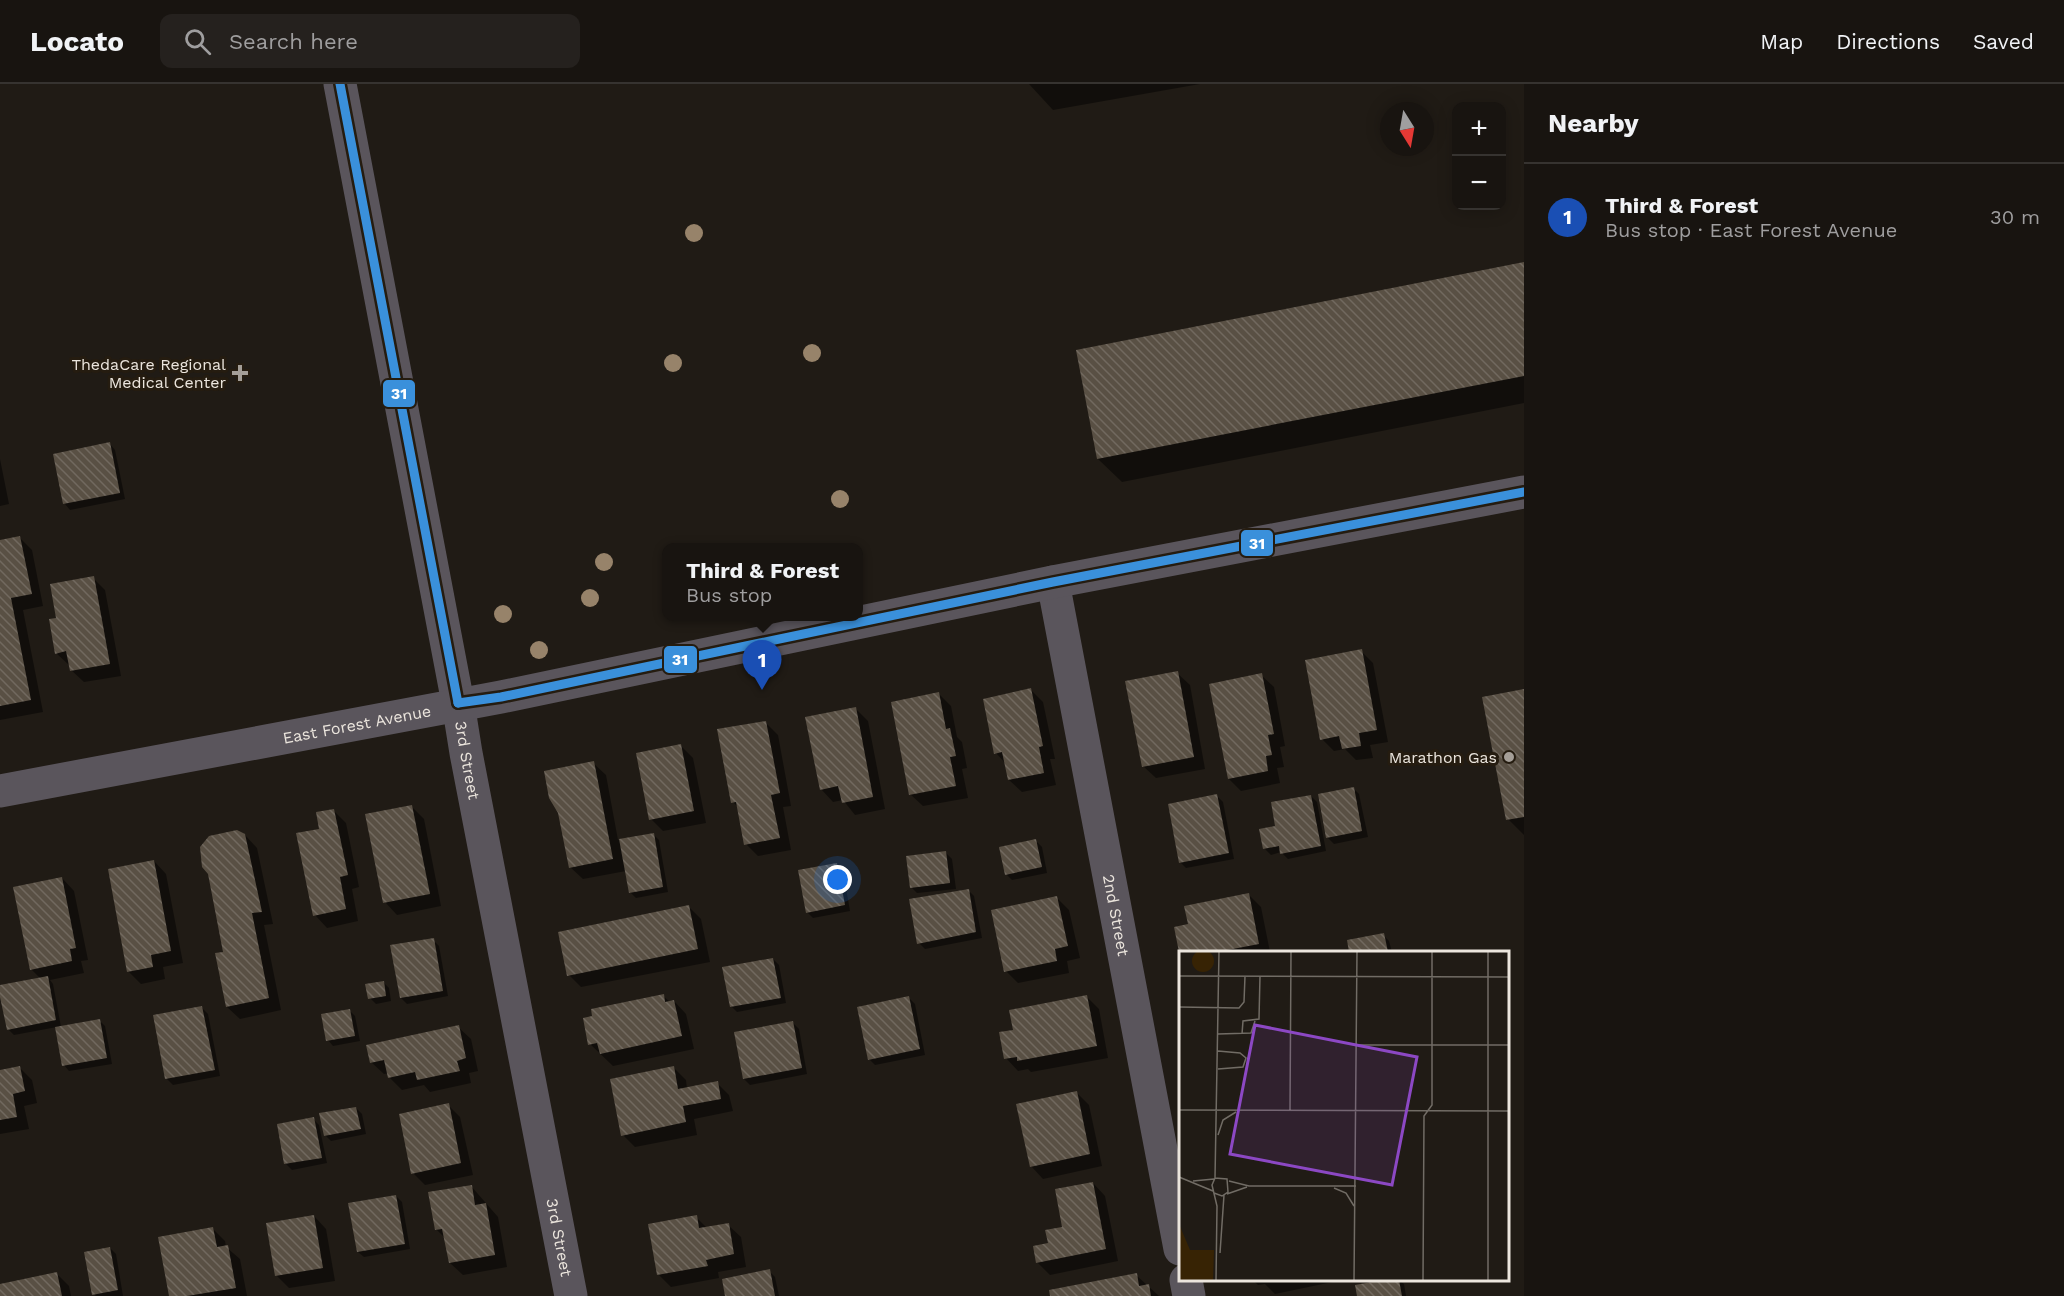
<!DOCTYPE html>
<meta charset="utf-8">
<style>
body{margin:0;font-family:"Work Sans",sans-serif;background:#25211e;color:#f1f3f6}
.controls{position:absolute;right:18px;top:18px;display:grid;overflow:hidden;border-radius:12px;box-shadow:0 3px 15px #0003}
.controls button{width:54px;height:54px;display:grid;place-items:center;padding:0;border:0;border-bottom:2px solid #363330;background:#181410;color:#f1f3f6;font:30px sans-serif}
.compass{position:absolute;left:1380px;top:18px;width:54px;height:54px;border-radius:50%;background:#181410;box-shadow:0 3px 15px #0003;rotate:169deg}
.you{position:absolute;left:838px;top:796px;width:21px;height:21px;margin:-15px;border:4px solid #fff;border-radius:50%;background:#1a73e8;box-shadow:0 0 0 9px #1a73e833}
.badge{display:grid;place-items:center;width:39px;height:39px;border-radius:50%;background:#a49e97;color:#fff;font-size:20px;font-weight:700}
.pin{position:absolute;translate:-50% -50px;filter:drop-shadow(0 2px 3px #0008)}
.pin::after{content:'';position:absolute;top:32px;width:21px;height:18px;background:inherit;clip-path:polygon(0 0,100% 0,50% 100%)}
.popup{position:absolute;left:662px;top:459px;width:201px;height:78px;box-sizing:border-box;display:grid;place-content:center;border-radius:12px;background:#181410;filter:drop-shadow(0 2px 4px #0005);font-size:20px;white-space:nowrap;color:#9f9e9f}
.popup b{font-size:22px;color:#f1f3f6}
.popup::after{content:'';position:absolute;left:50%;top:100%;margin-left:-12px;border:12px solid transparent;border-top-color:#181410}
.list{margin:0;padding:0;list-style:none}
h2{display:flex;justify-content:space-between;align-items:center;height:78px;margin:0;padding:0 24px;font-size:26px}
h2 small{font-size:20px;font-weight:400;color:#9f9e9f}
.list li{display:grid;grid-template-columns:39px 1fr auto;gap:18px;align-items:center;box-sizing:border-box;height:108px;padding:0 24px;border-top:2px solid #363330}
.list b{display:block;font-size:22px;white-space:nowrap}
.list p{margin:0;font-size:20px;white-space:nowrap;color:#9f9e9f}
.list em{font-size:20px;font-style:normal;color:#9f9e9f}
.icon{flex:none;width:33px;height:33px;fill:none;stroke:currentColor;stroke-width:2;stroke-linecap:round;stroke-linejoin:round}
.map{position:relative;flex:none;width:1524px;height:1212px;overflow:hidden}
header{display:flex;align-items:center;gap:36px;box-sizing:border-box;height:84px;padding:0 30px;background:#181410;border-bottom:2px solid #363330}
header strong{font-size:28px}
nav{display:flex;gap:33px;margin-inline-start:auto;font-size:21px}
.search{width:420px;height:54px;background:#25211e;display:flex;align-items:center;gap:15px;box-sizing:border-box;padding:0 21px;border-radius:12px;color:#9f9e9f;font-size:22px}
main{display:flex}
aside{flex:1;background:#181410}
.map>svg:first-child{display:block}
.shadow{fill:#0007}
.building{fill:url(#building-back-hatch)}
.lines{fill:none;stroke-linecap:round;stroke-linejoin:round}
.minor{stroke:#5a555c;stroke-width:33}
.tertiary{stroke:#5a555c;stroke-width:33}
.bus-1-casing{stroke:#251c10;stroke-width:14}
.bus-1{stroke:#3a90db;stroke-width:9}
.tree{fill:#97836a}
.poi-dot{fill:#a49e97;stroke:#251c10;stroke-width:2}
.labels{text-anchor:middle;stroke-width:6;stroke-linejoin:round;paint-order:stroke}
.poi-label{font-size:16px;fill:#ebe5dd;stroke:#251c10;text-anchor:end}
.street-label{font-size:16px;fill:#ebe5dd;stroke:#251c10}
.inset-road{fill:none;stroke:#716c65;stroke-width:1.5}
.view{fill:#8c48c4;fill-opacity:0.15;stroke:#8c48c4;stroke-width:3}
.inset-edge{fill:none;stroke:#ebe5dd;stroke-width:3}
.line-badge{stroke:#251c10;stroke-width:2}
.badge-label{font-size:16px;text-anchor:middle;font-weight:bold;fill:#fff}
</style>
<header>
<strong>Locato</strong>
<div class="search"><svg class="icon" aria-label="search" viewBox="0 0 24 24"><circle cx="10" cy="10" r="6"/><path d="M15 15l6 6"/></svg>Search here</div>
<nav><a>Map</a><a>Directions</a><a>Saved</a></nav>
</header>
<main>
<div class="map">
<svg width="1524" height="1212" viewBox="0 0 1524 1212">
<defs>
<pattern id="building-back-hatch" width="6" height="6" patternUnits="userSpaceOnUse" patternTransform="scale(1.5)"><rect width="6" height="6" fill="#595044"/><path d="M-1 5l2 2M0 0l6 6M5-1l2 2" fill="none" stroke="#71695f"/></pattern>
</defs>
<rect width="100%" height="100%" fill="#201b15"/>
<g class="shadow">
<path d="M1029,0H1200L1053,26Z"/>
<path d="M1524,179V319L1122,398L1098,375Z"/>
<path d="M110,360L115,366L125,415L70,426L65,420Z"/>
<path d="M0,375L9,420L0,422Z"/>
<path d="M20,454L32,466L43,522L23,526L43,628L0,636V458Z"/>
<path d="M93,494L105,506L121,592L84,598L71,586L70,581H69L56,569L58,535Z"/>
<path d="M1361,567L1373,579L1388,658L1370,661L1373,674L1356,676L1345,665L1334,667L1322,655Z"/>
<path d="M1177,589L1190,601L1205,685L1156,694L1143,682Z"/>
<path d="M1261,591L1274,603L1285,662L1280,663L1284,683L1277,684L1280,699L1241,707L1229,695Z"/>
<path d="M1031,606L1043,618L1055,675H1050L1056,701L1022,708L1009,696L1006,680L996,669Z"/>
<path d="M1524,607V751L1508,735Z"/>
<path d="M939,610L951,622L957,653L962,658L967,684L962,685L968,714L923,722L910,710Z"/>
<path d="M856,625L868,637L885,725L855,731L843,716L833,718L821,705Z"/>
<path d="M765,638L778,651L791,722L783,723L791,766L758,772L746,760L739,724L733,718Z"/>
<path d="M681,662L693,674L706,739L663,747L651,735Z"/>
<path d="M593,679L606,691L618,756L653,750L659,756L668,808L636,814L630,808L626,787L583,795L570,783Z"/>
<path d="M1353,704L1359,710L1368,753L1334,760L1328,754L1319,711Z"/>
<path d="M1217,712L1223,718L1234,775L1186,784L1180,778Z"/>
<path d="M1311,712L1317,718L1326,767L1288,775L1281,768L1271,771L1265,765L1277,743Z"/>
<path d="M412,723L424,735L441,822L397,831L385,818Z"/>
<path d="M333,726L346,739L359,803L352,805L358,837L327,844L315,831L321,746Z"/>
<path d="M245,751L257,764L273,840L264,841L281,926L240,935L227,923L225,869Z"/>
<path d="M1036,757L1042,763L1047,789L1012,796L1006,790Z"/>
<path d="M946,769L952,775L956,805L917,809L911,803Z"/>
<path d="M154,777L166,790L183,879L163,883L165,895L141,900L129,888Z"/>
<path d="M837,781L843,787L850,827L813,834L807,828Z"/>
<path d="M62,794L74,807L88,876L81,877L84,889L50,896L53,900L61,943L99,936L105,942L112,980L69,987L64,981L57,943L14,951L8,945L0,906V903L41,895L31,885Z"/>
<path d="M968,806L974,812L982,854L925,865L919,859Z"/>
<path d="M1249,811L1261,823L1270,868H1181L1176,844L1190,841Z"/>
<path d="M1057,814L1069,826L1080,874L1067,877L1069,889L1018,899L1006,887Z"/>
<path d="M689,823L701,835L710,878L581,903L569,891Z"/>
<path d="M1383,851L1389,857L1392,868H1351L1349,857Z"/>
<path d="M433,856L439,862L448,912L407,920L401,914Z"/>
<path d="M773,875L779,881L786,919L737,928L731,922Z"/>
<path d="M383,898L389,904L391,917L376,920L370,914Z"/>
<path d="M663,912L670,918L674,917L686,930L694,965L613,982L590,960Z"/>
<path d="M1087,913L1099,925L1108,974L1031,988L1028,985L1018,987L1006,974L1015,947Z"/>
<path d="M909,914L915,920L925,971L875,981L869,975Z"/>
<path d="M202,924L208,930L220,992L173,1001L167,995Z"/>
<path d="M349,926L355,932L360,957L333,962L328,956Z"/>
<path d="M793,939L799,945L807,990L750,1001L744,995Z"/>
<path d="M458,943L471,955L478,987L469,989L471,999L430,1008L424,1001L402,1006L390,994L389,989L384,990L371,978Z"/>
<path d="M673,983L686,996L687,1005L717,999L729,1011L733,1027L694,1035L697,1051L635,1063L623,1051Z"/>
<path d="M20,984L32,996L37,1019L24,1022L29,1045L0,1050V987Z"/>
<path d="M1076,1008L1089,1021L1102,1082L1043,1095L1031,1082Z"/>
<path d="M448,1021L460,1033L473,1091L425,1101L413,1089Z"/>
<path d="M356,1024L362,1030L366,1050L331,1057L325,1051Z"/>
<path d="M313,1035L319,1041L327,1079L292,1086L286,1080Z"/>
<path d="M1093,1099L1105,1112L1118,1177L1050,1191L1037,1178L1064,1144Z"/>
<path d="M471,1102L498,1133L507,1183L463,1191L450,1179L446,1155L436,1145Z"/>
<path d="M396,1112L402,1118L410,1165L364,1173L358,1168Z"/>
<path d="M314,1132L326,1145L335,1197L289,1204L277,1192Z"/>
<path d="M696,1133L707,1144L728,1141L741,1153L746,1183L718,1188L719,1194L671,1203L658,1190Z"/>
<path d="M213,1145L225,1157L226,1163L240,1175L247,1212H170Z"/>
<path d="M110,1164L116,1170L123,1212H96L93,1210Z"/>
<path d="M769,1187L775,1193L779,1212H727Z"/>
<path d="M57,1190L69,1202L71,1212H0V1202Z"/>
<path d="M1136,1191L1159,1212H1051Z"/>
<path d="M1253,1196H1342L1275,1210L1265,1200L1258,1201Z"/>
<path d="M1391,1196H1399L1404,1200L1406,1212H1359L1357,1202Z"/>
</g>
<g class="building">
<path d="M1524,178V292L1097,375L1076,266Z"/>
<path d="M110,358L120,409L63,420L53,370Z"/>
<path d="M20,452L32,510L11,514L31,616L0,622V456Z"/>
<path d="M94,492L110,580L70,587L66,567L55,570L49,535L56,534L50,500Z"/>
<path d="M1362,565L1377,646L1359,649L1361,662L1342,665L1339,652L1320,656L1305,576Z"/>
<path d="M1178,587L1194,673L1142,683L1125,597Z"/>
<path d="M1262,589L1274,650L1268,651L1272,671L1266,672L1268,687L1228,695L1209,600Z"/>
<path d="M1031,604L1043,662L1039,663L1044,689L1008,696L1002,668L994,670L983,615Z"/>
<path d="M1524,605V733L1506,736L1482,613Z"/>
<path d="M939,608L946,645L950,644L956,672L950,673L956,702L909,711L891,618Z"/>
<path d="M856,623L873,713L842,719L838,702L820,706L805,633Z"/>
<path d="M766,637L780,709L771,711L780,754L744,761L736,718L731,719L717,645Z"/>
<path d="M681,660L694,727L649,736L636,669Z"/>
<path d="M594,677L613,775L569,784L558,729L549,714L544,687Z"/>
<path d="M1354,703L1362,747L1326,754L1318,710Z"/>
<path d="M1217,710L1229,769L1179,779L1168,720Z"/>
<path d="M1311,711L1321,762L1280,770L1279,762L1263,765L1259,745L1275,742L1271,718Z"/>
<path d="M412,721L430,810L383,819L365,730Z"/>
<path d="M334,725L348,791L340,793L346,825L313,832L296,749L319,745L316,728Z"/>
<path d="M237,746L245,750L262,828L252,829L269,914L226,923L215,869L223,868L208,790L202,783L200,763L209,752Z"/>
<path d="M654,749L663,803L629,809L619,755Z"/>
<path d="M1036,755L1042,783L1005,791L999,763Z"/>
<path d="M946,767L950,799L910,804L906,772Z"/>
<path d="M154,776L171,867L151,871L153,883L127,888L108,785Z"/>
<path d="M837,779L845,821L806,829L798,786Z"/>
<path d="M62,793L76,864L70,865L72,877L30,886L13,803Z"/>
<path d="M969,805L976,848L917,860L909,815Z"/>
<path d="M1249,809L1259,860L1217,868H1179L1174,843L1188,840L1184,822Z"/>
<path d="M1057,812L1068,862L1055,865L1057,877L1004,888L991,826Z"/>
<path d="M689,821L698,865L567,892L558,848Z"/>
<path d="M1384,849L1388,868H1349L1347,856Z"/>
<path d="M434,854L443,907L400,914L390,861Z"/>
<path d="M773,874L781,914L730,923L722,883Z"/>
<path d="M48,892L56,936L7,946L0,913V901Z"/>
<path d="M384,897L386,912L368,915L365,900Z"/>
<path d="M664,910L665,918L674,916L682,952L600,970L597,959L588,961L583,934L592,932L591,925Z"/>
<path d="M1087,911L1097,962L1017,977V973L1004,975L999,948L1013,946L1009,926Z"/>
<path d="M909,912L920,965L868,976L857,923Z"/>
<path d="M202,922L215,986L165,995L153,931Z"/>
<path d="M350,925L355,952L326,957L321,930Z"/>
<path d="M100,935L107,974L62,982L55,943Z"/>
<path d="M793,937L802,984L743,995L734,948Z"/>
<path d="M459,941L466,974L457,977L460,987L417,996L415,988L388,994L384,976L370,979L366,961Z"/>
<path d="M20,982L25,1007L13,1010L17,1033L0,1036V986Z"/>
<path d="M674,982L678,1005L718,997L721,1015L683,1022L686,1038L621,1052L610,995Z"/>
<path d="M1077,1007L1090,1070L1030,1083L1016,1020Z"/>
<path d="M449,1019L461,1079L411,1090L399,1030Z"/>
<path d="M356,1023L361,1045L324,1052L319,1029Z"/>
<path d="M314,1033L322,1074L284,1080L277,1040Z"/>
<path d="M1093,1098L1106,1165L1036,1179L1033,1162L1048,1159L1045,1146L1062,1143L1055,1105Z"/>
<path d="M472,1101L475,1121L486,1119L495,1171L449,1179L442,1145L435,1146L428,1108Z"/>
<path d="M396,1111L405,1160L357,1168L348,1119Z"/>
<path d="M314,1131L323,1184L275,1192L266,1139Z"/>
<path d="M697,1131L699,1144L729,1139L734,1170L706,1176L708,1182L657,1191L648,1140Z"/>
<path d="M213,1143L217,1163L228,1161L236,1204L187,1212H169L158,1153Z"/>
<path d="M110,1163L118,1206L92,1211L84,1168Z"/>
<path d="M770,1185L775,1212H725L722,1195Z"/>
<path d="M57,1188L62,1212H0V1200Z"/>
<path d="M1137,1189L1139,1202L1149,1200L1151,1212H1050L1049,1206Z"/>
<path d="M1383,1196H1399L1402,1212H1357L1355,1201Z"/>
</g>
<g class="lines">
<g class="minor">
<path d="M340,0L458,619"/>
<path id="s1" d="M1053,498L1180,1165"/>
<path d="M1186,1196L1189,1212"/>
</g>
<g class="tertiary">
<path id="s2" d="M458,619L466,669L571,1212"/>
<path id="s3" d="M0,707L501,613L1053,498L1524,408"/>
</g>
<defs>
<g id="bus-1">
<path d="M340,0L458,619"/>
<path d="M458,619L501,613L1053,498L1524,408"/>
</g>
</defs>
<use href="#bus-1" class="bus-1-casing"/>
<use href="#bus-1" class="bus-1"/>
</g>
<g class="tree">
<circle cx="694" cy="149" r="9"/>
<circle cx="812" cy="269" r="9"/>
<circle cx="673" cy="279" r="9"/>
<circle cx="840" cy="415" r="9"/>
<circle cx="604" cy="478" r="9"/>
<circle cx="590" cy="514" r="9"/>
<circle cx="503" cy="530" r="9"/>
<circle cx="539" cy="566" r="9"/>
</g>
<g class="poi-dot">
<path d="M237 280h6v6h6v6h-6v6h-6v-6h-6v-6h6z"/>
<circle cx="1509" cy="673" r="6"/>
</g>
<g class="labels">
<g class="poi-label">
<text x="226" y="286">ThedaCare Regional<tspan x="226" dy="18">Medical Center</tspan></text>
<text x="1497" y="679">Marathon Gas</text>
</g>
<g class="street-label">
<text dy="6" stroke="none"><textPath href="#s3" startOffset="363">East Forest Avenue</textPath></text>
<text dy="6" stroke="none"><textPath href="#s2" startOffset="58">3rd Street</textPath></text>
<text dy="6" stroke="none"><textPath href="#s1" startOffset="339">2nd Street</textPath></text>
<text dy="6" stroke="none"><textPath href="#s2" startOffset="544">3rd Street</textPath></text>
</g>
</g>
<g transform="translate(1179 867)">
<rect width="330" height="330" fill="#201b15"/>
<path d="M13 10a11 11 0 1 1 22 0a11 11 0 1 1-22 0Z" fill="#372304"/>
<path d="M0,273L11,299H35L34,330L0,329Z" fill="#372304"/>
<path class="inset-road" d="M0,25L330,26M0,56L60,57L65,51L66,25M39,83L72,82L76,70M63,83L64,70L80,68L81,25M177,94H330M39,118L64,116L67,107L61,102L39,100M0,159L330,160M111,160L112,0M39,184L44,169L57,161M0,226L34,240M36,227L40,0M14,230L35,228M50,230L70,235H177M155,237L167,242L175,255M35,242L43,245L49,241L48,228L36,227L33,234L38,255L37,330M48,243L68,236M41,302L45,244M175,330L178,0M244,330L245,165L253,154V0M309,330V0"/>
<path class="view" d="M76,74L238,106L213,234L51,203Z"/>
<rect width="330" height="330" class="inset-edge"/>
</g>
<g class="line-badge">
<rect x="382" y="295" width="34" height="29" rx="6" fill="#3a90db"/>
<rect x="1240" y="445" width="34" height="28" rx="6" fill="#3a90db"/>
<rect x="663" y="561" width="35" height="29" rx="6" fill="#3a90db"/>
</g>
<g class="badge-label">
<text x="399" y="315">31</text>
<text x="1257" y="465">31</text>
<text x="680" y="581">31</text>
</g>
</svg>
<div class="controls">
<button>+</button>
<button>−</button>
</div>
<svg class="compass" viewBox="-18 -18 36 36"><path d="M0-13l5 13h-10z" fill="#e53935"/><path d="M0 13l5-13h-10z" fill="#9f9e9f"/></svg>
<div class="you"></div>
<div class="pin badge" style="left:762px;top:606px;background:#1a4fb4">1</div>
<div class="popup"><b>Third &amp; Forest</b>Bus stop</div>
</div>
<aside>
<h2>Nearby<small></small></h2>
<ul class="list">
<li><span class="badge" style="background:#1a4fb4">1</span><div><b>Third &amp; Forest</b><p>Bus stop · East Forest Avenue</p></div><em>30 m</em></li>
</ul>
</aside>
</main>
